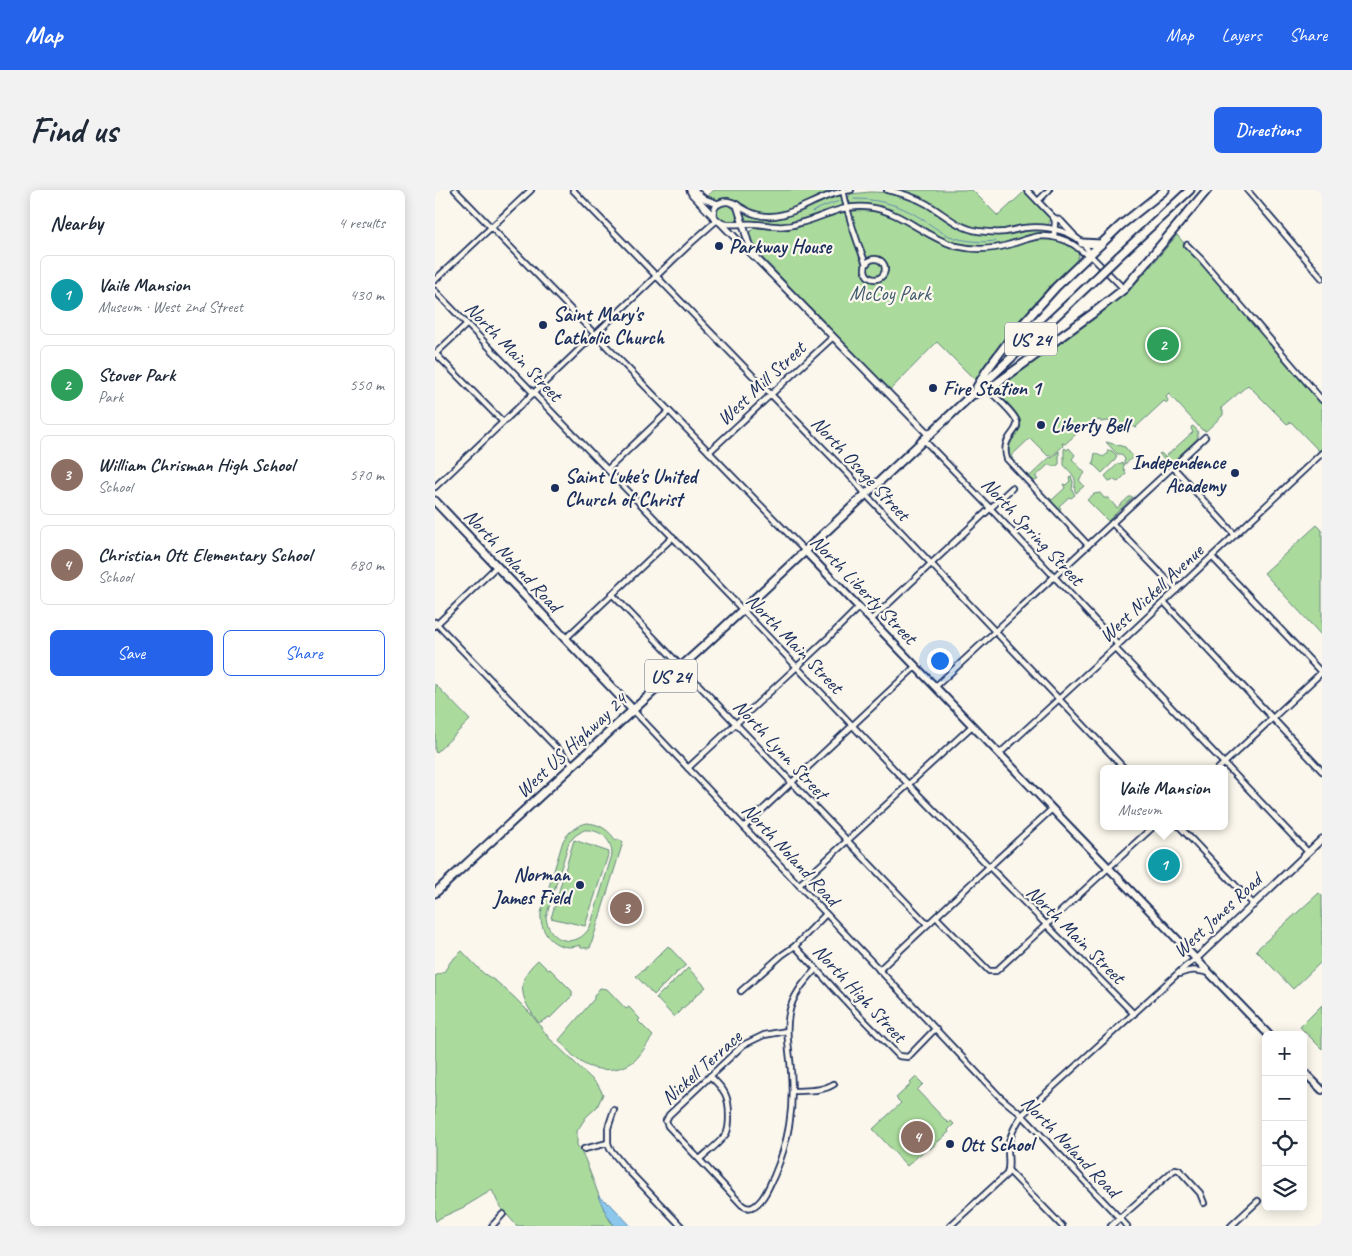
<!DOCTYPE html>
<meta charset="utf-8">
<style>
body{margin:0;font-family:Caveat,sans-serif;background:#f2f2f3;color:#1f2937}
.controls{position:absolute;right:15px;bottom:15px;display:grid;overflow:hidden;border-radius:8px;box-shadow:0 2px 12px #0003}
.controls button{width:45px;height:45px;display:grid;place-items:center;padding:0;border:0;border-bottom:1px solid #e0e1e3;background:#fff;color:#1f2937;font:25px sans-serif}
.you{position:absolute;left:504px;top:470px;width:18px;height:18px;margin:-12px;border:4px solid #fff;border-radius:50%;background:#1a73e8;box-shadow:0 0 0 8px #1a73e833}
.badge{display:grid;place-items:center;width:32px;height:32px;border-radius:50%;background:#2563eb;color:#fff;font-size:16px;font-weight:700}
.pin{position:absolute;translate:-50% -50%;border:2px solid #fff;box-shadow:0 1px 5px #0006}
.popup{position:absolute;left:665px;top:575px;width:128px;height:65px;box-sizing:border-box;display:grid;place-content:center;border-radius:8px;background:#fff;filter:drop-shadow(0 1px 4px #0005);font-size:16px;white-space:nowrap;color:#747a83}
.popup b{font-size:19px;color:#1f2937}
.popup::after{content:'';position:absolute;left:50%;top:100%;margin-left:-10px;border:10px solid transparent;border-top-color:#fff}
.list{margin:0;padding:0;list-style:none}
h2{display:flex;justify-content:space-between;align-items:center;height:65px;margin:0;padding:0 20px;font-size:21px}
h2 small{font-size:16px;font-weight:400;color:#747a83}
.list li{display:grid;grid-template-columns:32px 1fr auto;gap:15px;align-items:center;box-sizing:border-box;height:80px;margin:0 10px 10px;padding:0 10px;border:1px solid #e0e1e3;border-radius:8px}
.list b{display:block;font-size:19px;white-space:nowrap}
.list p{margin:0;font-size:16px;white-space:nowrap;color:#747a83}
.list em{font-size:16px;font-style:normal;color:#747a83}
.actions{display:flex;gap:10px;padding:15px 20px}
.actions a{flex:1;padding:11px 0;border:1px solid #2563eb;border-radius:8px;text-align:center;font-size:18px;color:#2563eb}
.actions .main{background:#2563eb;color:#fff}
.icon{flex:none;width:28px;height:28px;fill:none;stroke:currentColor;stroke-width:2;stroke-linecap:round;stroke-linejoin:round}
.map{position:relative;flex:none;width:887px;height:1036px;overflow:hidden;border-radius:8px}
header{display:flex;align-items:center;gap:30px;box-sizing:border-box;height:70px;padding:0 25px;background:#2563eb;color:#fff}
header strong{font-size:24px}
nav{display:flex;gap:28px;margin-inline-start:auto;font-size:18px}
.intro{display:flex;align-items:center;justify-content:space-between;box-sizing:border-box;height:120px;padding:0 30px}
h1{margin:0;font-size:35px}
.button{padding:12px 22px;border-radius:8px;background:#2563eb;color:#fff;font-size:18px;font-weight:700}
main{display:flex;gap:30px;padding:0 30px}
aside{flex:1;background:#fff;border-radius:8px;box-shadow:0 2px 12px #0003}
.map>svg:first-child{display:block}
.green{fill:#abdb9c;stroke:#63857d;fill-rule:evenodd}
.water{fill:#8bc8eb;stroke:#5e8bb3}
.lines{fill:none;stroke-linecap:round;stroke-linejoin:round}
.stream{stroke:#5e8bb3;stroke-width:1}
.minor-casing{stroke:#1b2f5e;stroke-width:8}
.tertiary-casing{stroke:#1b2f5e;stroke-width:9}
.secondary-casing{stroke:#1b2f5e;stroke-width:10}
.primary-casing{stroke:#1b2f5e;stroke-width:11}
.minor{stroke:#fbf7ec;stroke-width:4.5}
.tertiary{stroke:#fbf7ec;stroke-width:5.5}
.secondary{stroke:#fbf7ec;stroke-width:6}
.primary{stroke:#fbf7ec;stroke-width:7}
.primary-bridge-casing{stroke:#1b2f5e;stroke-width:11;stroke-linecap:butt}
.primary-bridge{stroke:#fbf7ec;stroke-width:7}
.poi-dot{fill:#1b2f5e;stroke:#fbf7ec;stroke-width:2}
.labels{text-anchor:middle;stroke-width:4.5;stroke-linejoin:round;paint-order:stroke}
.shield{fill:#fbf7ec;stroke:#5e6b89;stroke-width:1}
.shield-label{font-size:19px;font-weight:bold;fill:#1b2f5e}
.poi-label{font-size:20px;font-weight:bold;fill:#1b2f5e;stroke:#fbf7ec;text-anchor:start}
.park-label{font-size:20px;fill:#3f5a6e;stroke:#fbf7ec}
.street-label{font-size:20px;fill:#1b2f5e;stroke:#fbf7ec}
</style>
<header>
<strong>Map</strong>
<nav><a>Map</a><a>Layers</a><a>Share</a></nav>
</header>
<div class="intro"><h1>Find us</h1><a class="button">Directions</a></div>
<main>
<aside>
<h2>Nearby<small>4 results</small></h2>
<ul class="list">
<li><span class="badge" style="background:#0f9aa8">1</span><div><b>Vaile Mansion</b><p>Museum · West 2nd Street</p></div><em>430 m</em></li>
<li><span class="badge" style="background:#2e9e5b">2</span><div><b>Stover Park</b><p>Park</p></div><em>550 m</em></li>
<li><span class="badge" style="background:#8d6e63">3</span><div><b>William Chrisman High School</b><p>School</p></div><em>570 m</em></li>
<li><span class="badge" style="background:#8d6e63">4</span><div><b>Christian Ott Elementary School</b><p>School</p></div><em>680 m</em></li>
</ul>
<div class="actions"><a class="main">Save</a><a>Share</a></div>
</aside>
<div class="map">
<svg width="887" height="1036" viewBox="0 0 887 1036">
<rect width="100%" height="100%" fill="#fbf7ec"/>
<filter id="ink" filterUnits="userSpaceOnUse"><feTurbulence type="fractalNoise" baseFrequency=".02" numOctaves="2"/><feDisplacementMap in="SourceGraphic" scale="10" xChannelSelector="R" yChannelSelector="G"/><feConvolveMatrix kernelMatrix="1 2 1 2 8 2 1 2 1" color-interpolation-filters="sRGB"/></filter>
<g filter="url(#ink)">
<g class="green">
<path d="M279,0H399L353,21L339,23H331L316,20L295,9L280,10L271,7Z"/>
<path d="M463,0H537L563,26L589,2L615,28C616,32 613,35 610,36C587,39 560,45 537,38C520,34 506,20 491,11C482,5 473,3 463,0Z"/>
<path d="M435,2C452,2 471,5 487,13C504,23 517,37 536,42C549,45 565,45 578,44C590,42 605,37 616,43L615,44L593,45L573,53L558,56H531L506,49L463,23L440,16L416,15L413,8L415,4Z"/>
<path d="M401,6H405L408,9V15L406,17L357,33L333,34L311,32L306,22C313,23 321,27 329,28C356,31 377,15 401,6Z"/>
<path d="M291,14C297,17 302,22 304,28L302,32L292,33L283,28C279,20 283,16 291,14Z"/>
<path d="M420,21C440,19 458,25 475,35C484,41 493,49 504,53C515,58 528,61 541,62C549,62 558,61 567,59C589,54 608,44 630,53C636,56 641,59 644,65L641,71L593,122L540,190L502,152L455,200L321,61L315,51L313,44L319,38L345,39L361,38L404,23Z"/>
<path d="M742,45L887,215V260L885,262L856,232L852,234L813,195L786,218L788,221V225L771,241L767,240L734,204L731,207L733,210L732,213L729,211L701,237L702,238L695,236L694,237L672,231L666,232L665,230L656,232V235L649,237L630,254L627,253L628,256L617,266L615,265L613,266L595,248L576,266L578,269L576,270C570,257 579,248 586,237L583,230L557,200L576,186L585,182L660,127L698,96L711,82Z"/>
<path d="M757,236C762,238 764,243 762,249L734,275L724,264L726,263L730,267L758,242L756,239Z"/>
<path d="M671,252L690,257L698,267L690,274L689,272L690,269L686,264H682Z"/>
<path d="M630,258L632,260L634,258L640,265L637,269L650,283L644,290L649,296L641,303C638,298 641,296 640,290C639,284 632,279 629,275V259Z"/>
<path d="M673,260L677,261L682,266L680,268L681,269L667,283L658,274L660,263C665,266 671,270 673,260Z"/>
<path d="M624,261V274L621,276H617L614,274L600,287L603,289L601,291L595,290L590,285L592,284L595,286L615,267L617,268Z"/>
<path d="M687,272L689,275L688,277L691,284L683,292L677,289L676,291H674L670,286L684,273L685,274Z"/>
<path d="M636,286L638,292L637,300L640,305L636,308L634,307L624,316L626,319L624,320L613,308H615L617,310L630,298L628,294L631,295L635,291L634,288Z"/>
<path d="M665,303L669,308H673L682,318L694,307H698L673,331L652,310L659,304Z"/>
<path d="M882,335L887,340V446L829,383Z"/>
<path d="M0,494L35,530L1,563L0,561Z"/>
<path d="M152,633C165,634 174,640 181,651L182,649L188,652L155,758H146L145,755C123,763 104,745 106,723L128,651C134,641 141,636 152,633ZM149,640C164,639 177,648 177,665L155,737C142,760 113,752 111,727L134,652L141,645Z"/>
<path d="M139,650L174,662L150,736L116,728Z"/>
<path d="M884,703L887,706V771L858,799L821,760Z"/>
<path d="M233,756L251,775L243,782H241V784L236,789H234L233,791L228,796H226V798L219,805L201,786L208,780H210V778L216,773H218V771L223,766L225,765V764Z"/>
<path d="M27,761L48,783L62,792L79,807L96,824L114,848L163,895L168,904L162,917L151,927L142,941V955L150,969L169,1019L175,1031L180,1036H82L65,1017L57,1000L29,1017L5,1028L0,1032V786L9,782L16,771Z"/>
<path d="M103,770L113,780L115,779L137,801V806L115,828L114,827L104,833C87,811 78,792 103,770Z"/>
<path d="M253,778L271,797L263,804H261V806L256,811H254V813L248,818H246V820L239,827L221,808L228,801H230L231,799L236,794H238V792L243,787H245L246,785Z"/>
<path d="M165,798L172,799L191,819L194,817L205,829L203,831L218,846C212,854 206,865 199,871C185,882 161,882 147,873C138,867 131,858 124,850L159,809V806Z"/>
<path d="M887,815V859L865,837Z"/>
<path d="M481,887L488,894L482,900L513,933L516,931L519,934L513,940L514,942L495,959L493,957L472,976L438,939L466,913L461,908L476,894L475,893Z"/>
</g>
<path class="water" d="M163,1006L177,1016L196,1036H180C172,1027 168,1017 163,1006Z"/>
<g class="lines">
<g class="stream">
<path d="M419,9C436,9 453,12 469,19C483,25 495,35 508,43C522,51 545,53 561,51"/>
<path d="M377,22L390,16L404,11"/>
</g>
<defs>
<g id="minor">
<path d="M20,0L370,361"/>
<path d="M138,0L415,286L436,310L690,579"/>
<path d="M408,0C413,26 421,50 431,74"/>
<path d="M452,0C466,3 480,7 492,14C509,24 523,38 543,41C551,42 561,43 570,42C576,41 582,39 589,38C611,35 647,41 655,65L689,99"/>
<path d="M592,0L618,27L620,31L619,47"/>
<path d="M812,0L887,88"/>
<path d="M603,11L614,0"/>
<path d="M302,15C308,18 313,22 320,24C345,32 367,16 390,7C398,4 407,1 416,0"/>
<path d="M278,27L279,19L283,14"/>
<path d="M618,27L626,31L639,45"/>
<path d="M286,33C297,36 309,33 320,34C327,34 333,36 339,36C348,37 357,36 365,33C390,27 404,15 431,17C467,20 488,47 521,56C538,60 556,60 573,55C584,52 595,47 606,46C617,46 630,49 639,55C645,59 647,63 654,65"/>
<path d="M752,55L766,69L887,210"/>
<circle cx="440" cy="79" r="10"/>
<path d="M0,90L96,0"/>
<path d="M0,101L302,414L473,594L699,824"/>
<path d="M0,163L68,232"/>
<path d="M0,164L32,134"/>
<path d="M552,199C559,205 580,224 582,232C584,243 565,247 572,269L653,355"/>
<path d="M489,250L555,318L683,455"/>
<path d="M274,262L398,147"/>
<path d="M738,277L800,345"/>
<path d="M173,279L234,221"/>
<path d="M0,297L256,53L282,30"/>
<path d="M677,333L742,400"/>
<path d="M777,367L886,482"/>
<path d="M177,404L492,734"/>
<path d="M729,412L887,581"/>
<path d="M436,430L577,298"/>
<path d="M0,432L138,575"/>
<path d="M0,436L62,376"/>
<path d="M130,449L238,347"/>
<path d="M680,458L873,662"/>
<path d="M500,497L770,247"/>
<path d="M198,520L565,907L587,925L692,1036"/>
<path d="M564,564L685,453L887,263"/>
<path d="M253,578L393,448L424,417"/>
<path d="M783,579L887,482"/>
<path d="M744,636L819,715"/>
<path d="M309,637L480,477"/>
<path d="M364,695L537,536"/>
<path d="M501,727L554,781H561L719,636"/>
<path d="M360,756L416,817L464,866L473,867L500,839"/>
<path d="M444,780L554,677L617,619"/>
<path d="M744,784C757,779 761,780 775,783"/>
<path d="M306,801L347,765L360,756L391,724"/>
<path d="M358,901C372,900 386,902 399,894"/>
<path d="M179,920L173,938V953L175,959L188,975L246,1036"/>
<path d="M231,931L233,936L307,1015C315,1021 321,1016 326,1010C332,1003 335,994 339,986C354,951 359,919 356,881C355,862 350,843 354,824C357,806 369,792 381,779"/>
<path d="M231,931L234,925L308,855L329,845L352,841"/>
<path d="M149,959L173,953"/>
<path d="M265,969C272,962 288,951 292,942C294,937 294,931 294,926C294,906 290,900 275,886"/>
<path d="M573,980L627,1036"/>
<path d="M57,1036L68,1024"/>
<path d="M515,1036L572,984C575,976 573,968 573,960C574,946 580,936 587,925L751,776L761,769"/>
<path d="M676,1036L740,979L744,980L765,1003L769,1013"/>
<path d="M796,1036L823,1011"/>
</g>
<g id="tertiary">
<path d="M255,0L257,4L282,30L286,33L314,62L323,70L494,245"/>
<path d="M258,0L269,9L283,14C290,10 295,11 302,15L308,34L313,52L321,66"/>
<path d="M761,769L887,649"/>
</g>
<g id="secondary">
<path d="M370,361L834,845"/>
<path d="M868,881L887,900"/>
</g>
<g id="primary">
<path d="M647,53L666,54"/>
<path d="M684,66L755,0"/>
<path d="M542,197L552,180L578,145L621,97L686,35L730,0"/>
<path d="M540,204L558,196L657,124L689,99L772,0"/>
<path d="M0,311L198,520"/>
<path d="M0,703L198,520L269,456L656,93"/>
</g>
</defs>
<use href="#minor" class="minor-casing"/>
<use href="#tertiary" class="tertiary-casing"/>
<use href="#secondary" class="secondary-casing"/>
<use href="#primary" class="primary-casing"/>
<use href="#minor" class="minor"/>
<use href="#tertiary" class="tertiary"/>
<use href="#secondary" class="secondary"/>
<use href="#primary" class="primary"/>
<defs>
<path id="primary-bridge" d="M656,93L684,66"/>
</defs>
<use href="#primary-bridge" class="primary-bridge-casing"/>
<use href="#primary-bridge" class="primary-bridge"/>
</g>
</g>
<g class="poi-dot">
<circle cx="284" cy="56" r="5"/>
<circle cx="108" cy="135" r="5"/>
<circle cx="498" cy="198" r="5"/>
<circle cx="606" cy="235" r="5"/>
<circle cx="800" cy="283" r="5"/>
<circle cx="120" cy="298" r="5"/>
<circle cx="145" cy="695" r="5"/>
<circle cx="515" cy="954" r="5"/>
</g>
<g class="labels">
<g class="shield">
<rect x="570" y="132.5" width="52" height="33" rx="4"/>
<rect x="210" y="469.5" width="52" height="33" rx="4"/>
</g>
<g class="shield-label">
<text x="596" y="156">US 24</text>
<text x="236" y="493">US 24</text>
</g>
<g class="poi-label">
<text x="294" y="63">Parkway House</text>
<text x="118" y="131">Saint Mary's<tspan x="118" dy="23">Catholic Church</tspan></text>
<text x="508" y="205">Fire Station 1</text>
<text x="616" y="242">Liberty Bell</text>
<text x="790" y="279" text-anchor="end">Independence<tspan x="790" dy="23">Academy</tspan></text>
<text x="130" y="293">Saint Luke's United<tspan x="130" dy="23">Church of Christ</tspan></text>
<text x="135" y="691" text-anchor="end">Norman<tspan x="135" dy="23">James Field</tspan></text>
<text x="525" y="961">Ott School</text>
</g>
<g class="park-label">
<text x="455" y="110">McCoy Park</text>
</g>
<g class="street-label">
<text transform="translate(79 161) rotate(46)" y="7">North Main Street</text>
<text transform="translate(326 193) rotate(-43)" y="7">West Mill Street</text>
<text transform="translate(426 278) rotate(47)" y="7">North Osage Street</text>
<text transform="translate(598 341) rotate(47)" y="7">North Spring Street</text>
<text transform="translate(78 370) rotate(47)" y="7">North Noland Road</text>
<text transform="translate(429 399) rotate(46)" y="7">North Liberty Street</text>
<text transform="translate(716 403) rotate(-43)" y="7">West Nickell Avenue</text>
<text transform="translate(360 453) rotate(46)" y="7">North Main Street</text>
<text transform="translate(136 555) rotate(-43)" y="7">West US Highway 24</text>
<text transform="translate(346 559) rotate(47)" y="7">North Lynn Street</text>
<text transform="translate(356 664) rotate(47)" y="7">North Noland Road</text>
<text transform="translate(782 725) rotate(-43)" y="7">West Jones Road</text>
<text transform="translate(641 744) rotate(45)" y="7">North Main Street</text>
<text transform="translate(425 803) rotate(47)" y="7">North High Street</text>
<text transform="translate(266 877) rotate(-42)" y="7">Nickell Terrace</text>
<text transform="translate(636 956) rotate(46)" y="7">North Noland Road</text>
</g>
</g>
</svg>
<div class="controls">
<button>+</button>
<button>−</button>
<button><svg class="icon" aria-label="locate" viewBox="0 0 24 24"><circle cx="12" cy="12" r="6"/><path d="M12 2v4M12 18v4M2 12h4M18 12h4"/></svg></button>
<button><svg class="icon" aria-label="layers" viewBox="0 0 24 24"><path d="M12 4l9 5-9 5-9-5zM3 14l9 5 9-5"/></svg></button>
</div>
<div class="you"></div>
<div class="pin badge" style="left:729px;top:675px;background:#0f9aa8">1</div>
<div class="popup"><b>Vaile Mansion</b>Museum</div>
<div class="pin badge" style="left:728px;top:155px;background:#2e9e5b">2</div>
<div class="pin badge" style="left:191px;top:718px;background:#8d6e63">3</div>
<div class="pin badge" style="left:482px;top:947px;background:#8d6e63">4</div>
</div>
</main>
